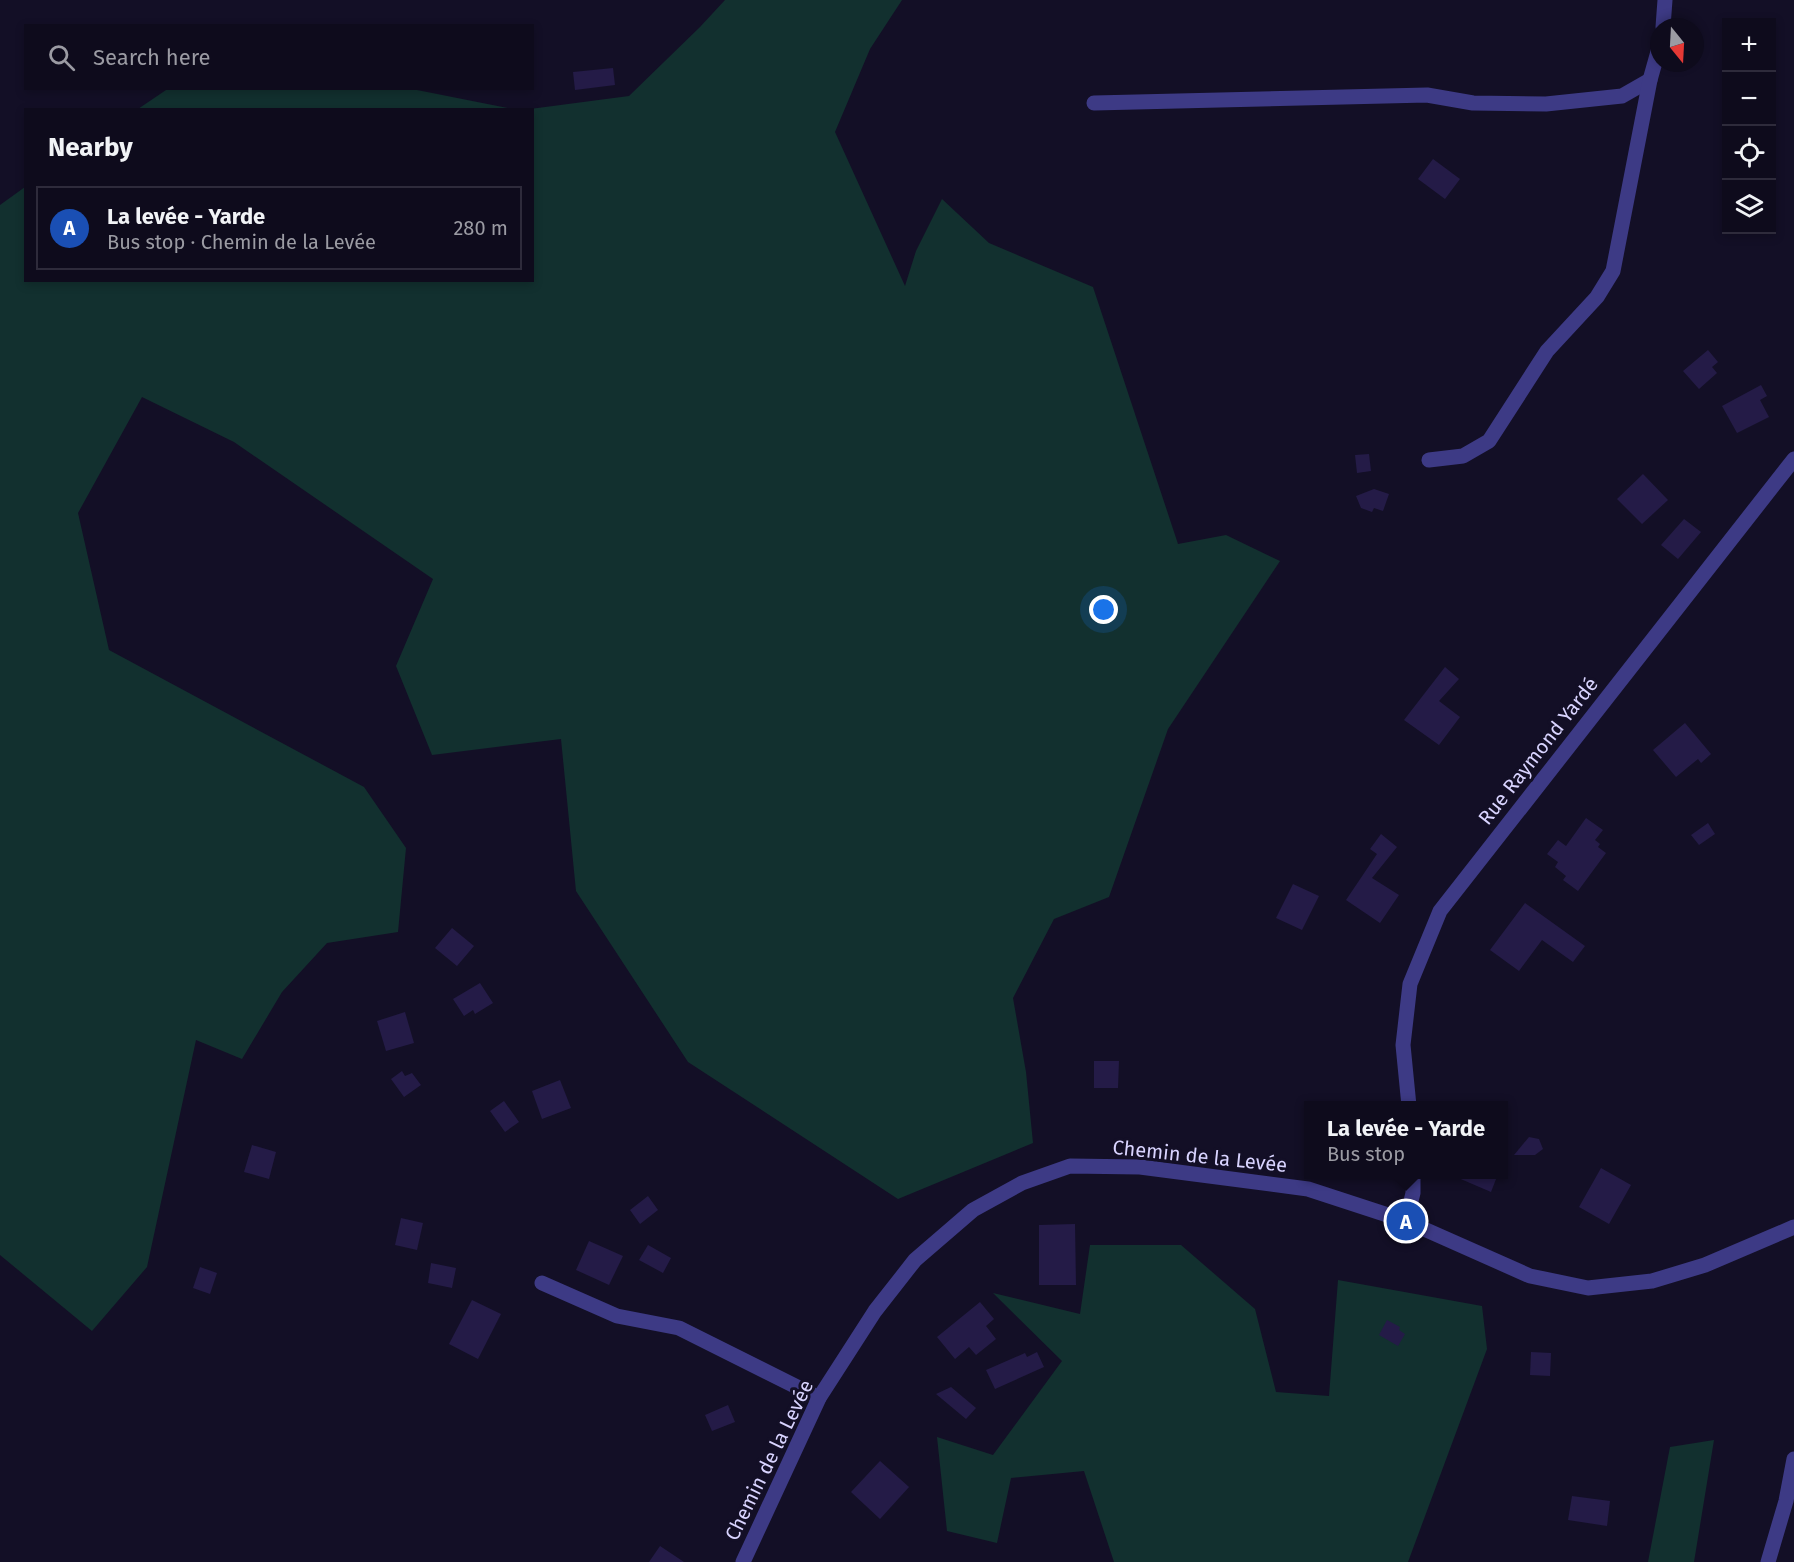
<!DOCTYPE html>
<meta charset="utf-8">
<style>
body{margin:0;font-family:"Fira Sans",sans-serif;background:#1c1929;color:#f1f3f6}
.controls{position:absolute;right:18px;top:18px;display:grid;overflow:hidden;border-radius:0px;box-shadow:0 3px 9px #0003}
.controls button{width:54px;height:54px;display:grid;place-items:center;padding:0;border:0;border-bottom:2px solid #2e2b3b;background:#0e0b1c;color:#f1f3f6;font:30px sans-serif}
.compass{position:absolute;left:1650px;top:18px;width:54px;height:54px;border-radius:50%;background:#0e0b1c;box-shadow:0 3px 9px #0003;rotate:162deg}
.you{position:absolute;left:1104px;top:610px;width:21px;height:21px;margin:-15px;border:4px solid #fff;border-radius:50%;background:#1a73e8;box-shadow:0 0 0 9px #1a73e833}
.badge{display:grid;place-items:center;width:39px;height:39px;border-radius:50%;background:#00e5ff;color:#fff;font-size:20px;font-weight:700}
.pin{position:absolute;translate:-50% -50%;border:3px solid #fff;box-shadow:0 2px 6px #0006}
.popup{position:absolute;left:1304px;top:1101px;width:204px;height:78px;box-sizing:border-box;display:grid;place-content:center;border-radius:0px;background:#0e0b1c;filter:drop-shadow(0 2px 4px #0005);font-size:20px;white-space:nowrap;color:#9b9ba3}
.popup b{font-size:22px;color:#f1f3f6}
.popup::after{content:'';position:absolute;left:50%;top:100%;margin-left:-12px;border:12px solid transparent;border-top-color:#0e0b1c}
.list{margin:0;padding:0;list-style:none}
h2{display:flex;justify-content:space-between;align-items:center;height:78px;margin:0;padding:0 24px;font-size:26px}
h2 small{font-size:20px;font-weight:400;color:#9b9ba3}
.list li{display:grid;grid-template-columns:39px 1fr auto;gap:18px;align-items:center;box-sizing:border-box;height:84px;margin:0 12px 12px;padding:0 12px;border:2px solid #2e2b3b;border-radius:0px}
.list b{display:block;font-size:22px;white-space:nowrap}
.list p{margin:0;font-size:20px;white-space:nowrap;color:#9b9ba3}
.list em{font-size:20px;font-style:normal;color:#9b9ba3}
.icon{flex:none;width:33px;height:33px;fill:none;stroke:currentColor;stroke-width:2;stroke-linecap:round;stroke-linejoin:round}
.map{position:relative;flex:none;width:1794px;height:1562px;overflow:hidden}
.search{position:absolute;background:#0e0b1c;box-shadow:0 3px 9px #0003;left:24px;top:24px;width:510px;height:66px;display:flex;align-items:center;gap:15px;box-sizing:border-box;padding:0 21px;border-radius:0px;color:#9b9ba3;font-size:22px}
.panel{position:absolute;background:#0e0b1c;box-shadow:0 3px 9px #0003;left:24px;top:108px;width:510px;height:174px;border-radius:0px}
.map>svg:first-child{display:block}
.green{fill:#12302f}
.building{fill:#241b47}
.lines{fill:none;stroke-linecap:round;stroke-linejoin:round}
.minor{stroke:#3d3a85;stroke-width:15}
.labels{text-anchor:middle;stroke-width:6;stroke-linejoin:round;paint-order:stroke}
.street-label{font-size:20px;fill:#d9d4ff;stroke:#130f26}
</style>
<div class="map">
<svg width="1794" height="1562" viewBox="0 0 1794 1562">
<rect width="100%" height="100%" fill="#130f26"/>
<g class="green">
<path d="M725,0H902L870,49L835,132L905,286L916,251L942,199L989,243L1093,287L1178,544L1226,535L1280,561L1168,729L1109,897L1054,919L1013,998L1026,1072L1033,1143L898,1199L688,1062L576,891L561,739L432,755L396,666L433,579L234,442L142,397L78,513L109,650L364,787L406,848L398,932L327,943L282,992L242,1059L196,1040L147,1267L92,1331L0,1255V205L25,187L26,280H532V110L530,109L629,96L700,27Z"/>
<path d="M169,88L412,89L513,109H138Z"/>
<path d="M1090,1245H1181L1255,1309L1276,1392L1329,1396L1338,1280L1482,1306L1487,1349L1408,1562H1114L1084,1471L1011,1478L997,1543L947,1531L937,1437L993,1455L1062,1361L993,1293L1080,1314Z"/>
<path d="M1714,1440L1694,1562H1648L1670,1447Z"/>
</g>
<g class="building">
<path d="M613,68L615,85L575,90L573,72Z"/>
<path d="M1433,159L1460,179L1445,199L1418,179Z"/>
<path d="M1708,350L1718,362L1712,367L1717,373L1699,389L1683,371Z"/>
<path d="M1761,385L1767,396L1760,400L1769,417L1737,433L1722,406Z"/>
<path d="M1369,454L1371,471L1357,473L1355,455Z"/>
<path d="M1643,474L1668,500L1642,524L1617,499Z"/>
<path d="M1374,489L1389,494L1383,511L1374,508L1372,512L1361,508L1356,496Z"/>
<path d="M1684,519L1701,532L1678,559L1661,545Z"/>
<path d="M1445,667L1459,679L1439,701L1460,717L1439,745L1404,720Z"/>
<path d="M1685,723L1711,754L1701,763L1698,759L1676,777L1653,750Z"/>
<path d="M1586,818L1603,830L1595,840L1600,844L1598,847L1606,853L1578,891L1563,880L1566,876L1555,867L1558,862L1547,854L1558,840L1566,846Z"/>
<path d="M1708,823L1715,834L1699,845L1691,835Z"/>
<path d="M1381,834L1397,847L1372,878L1399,895L1380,923L1346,900L1377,854L1370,849Z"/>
<path d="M1293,884L1319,896L1302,930L1276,918Z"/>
<path d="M1525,903L1585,946L1573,962L1542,940L1519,971L1490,950Z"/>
<path d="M452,928L474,946L457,966L435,948Z"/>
<path d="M480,983L493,1003L475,1014L473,1010L464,1016L453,999Z"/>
<path d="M405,1012L414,1043L386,1051L377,1021Z"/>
<path d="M1094,1061H1119L1118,1088H1094Z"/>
<path d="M402,1071L405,1076L412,1073L421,1085L404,1097L391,1079Z"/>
<path d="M560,1080L571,1108L542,1119L532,1091Z"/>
<path d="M504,1101L519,1122L505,1132L490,1111Z"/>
<path d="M1529,1137L1539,1139L1543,1149L1535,1155H1514Z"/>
<path d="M252,1145L276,1152L269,1179L244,1172Z"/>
<path d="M1601,1168L1631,1185L1609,1224L1579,1207Z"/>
<path d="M1449,1174H1498L1491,1192Z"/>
<path d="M648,1196L658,1210L640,1224L630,1210Z"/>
<path d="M401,1218L423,1223L417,1250L395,1245Z"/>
<path d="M1075,1224L1076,1285H1039V1225Z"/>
<path d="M589,1241L623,1256L609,1285L576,1270Z"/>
<path d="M648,1245L671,1258L663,1273L639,1260Z"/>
<path d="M431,1263L456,1268L452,1288L428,1283Z"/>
<path d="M200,1267L217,1273L210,1294L193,1288Z"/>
<path d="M472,1300L501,1314L478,1359L449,1344Z"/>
<path d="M980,1302L994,1319L986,1326L996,1339L976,1355L969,1347L955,1359L937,1337Z"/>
<path d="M1387,1320L1400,1327L1399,1330L1405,1334L1398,1346L1379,1335Z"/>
<path d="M1037,1352L1044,1367L995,1389L986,1370L1025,1353L1027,1357Z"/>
<path d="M1531,1352L1551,1353L1550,1376L1530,1375Z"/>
<path d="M951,1387L976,1408L966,1419L936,1394Z"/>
<path d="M728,1405L735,1422L712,1431L705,1415Z"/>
<path d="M880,1461L909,1487L880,1519L851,1492Z"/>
<path d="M1572,1496L1610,1501L1607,1526L1568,1520Z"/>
<path d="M660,1546L684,1562H649Z"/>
</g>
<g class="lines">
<g class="minor">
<path d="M1663,27L1665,0"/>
<path d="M1094,103L1427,95L1473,103L1546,104L1622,96L1650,80"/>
<path d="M1429,460L1463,456L1489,441L1547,351L1597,297L1613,271L1650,80L1659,48"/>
<path d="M1409,1106L1403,1045L1410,984L1440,911L1794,459"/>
<path d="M1406,1221L1413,1193V1174"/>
<path d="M542,1283L617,1316L679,1328L819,1398"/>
<path d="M743,1562L819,1398L875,1311L915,1260L973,1210L1022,1183L1070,1166L1140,1167L1308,1189L1406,1221L1530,1276L1588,1288L1652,1281L1705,1265L1794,1227"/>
<path d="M1768,1562L1786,1501L1794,1459"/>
</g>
</g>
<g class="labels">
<g class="street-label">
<text transform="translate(1538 751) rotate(-52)" y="7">Rue Raymond Yardé</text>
<text transform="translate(1200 1156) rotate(6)" y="7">Chemin de la Levée</text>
<text transform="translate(769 1460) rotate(-64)" y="7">Chemin de la Levée</text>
</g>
</g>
</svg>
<div class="controls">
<button>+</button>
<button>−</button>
<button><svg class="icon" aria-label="locate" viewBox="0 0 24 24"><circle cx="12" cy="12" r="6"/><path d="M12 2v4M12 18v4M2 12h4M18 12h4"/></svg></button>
<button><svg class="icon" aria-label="layers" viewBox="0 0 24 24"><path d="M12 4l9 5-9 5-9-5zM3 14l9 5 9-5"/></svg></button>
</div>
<svg class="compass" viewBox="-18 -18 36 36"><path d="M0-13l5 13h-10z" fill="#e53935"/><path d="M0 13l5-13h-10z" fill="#9b9ba3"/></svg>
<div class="you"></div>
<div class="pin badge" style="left:1406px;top:1221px;background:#1a4fb4">A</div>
<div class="popup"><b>La levée - Yarde</b>Bus stop</div>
<div class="search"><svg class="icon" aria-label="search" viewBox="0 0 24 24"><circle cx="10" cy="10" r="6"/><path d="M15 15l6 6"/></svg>Search here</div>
<section class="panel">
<h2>Nearby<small></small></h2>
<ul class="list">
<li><span class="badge" style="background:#1a4fb4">A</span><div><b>La levée - Yarde</b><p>Bus stop · Chemin de la Levée</p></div><em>280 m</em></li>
</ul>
</section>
</div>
